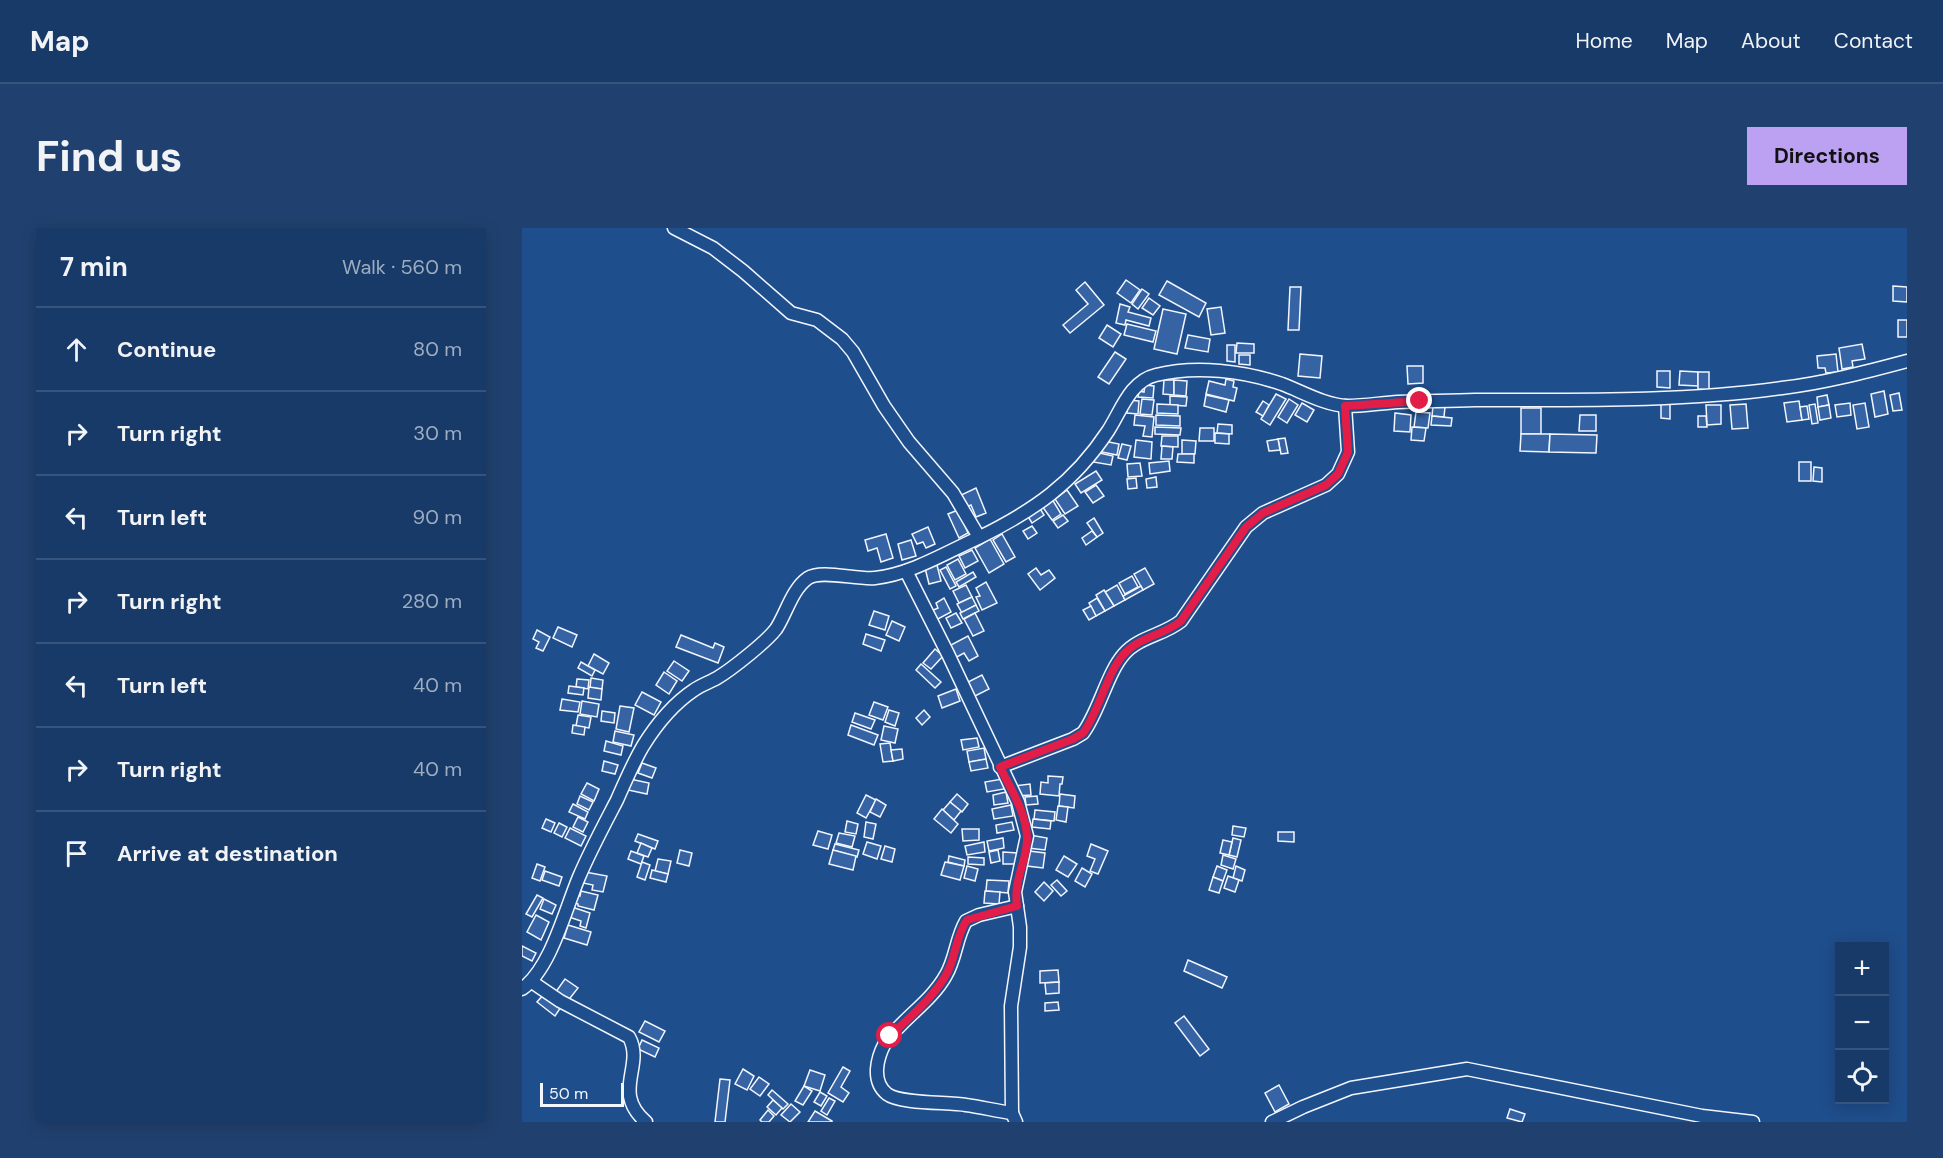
<!DOCTYPE html>
<meta charset="utf-8">
<style>
body{margin:0;font-family:"DM Sans",sans-serif;background:#20416f;color:#f1f3f6}
.controls{position:absolute;right:18px;bottom:18px;display:grid;overflow:hidden;border-radius:0px;box-shadow:0 3px 15px #0003}
.controls button{width:54px;height:54px;display:grid;place-items:center;padding:0;border:0;border-bottom:2px solid #36547d;background:#173a69;color:#f1f3f6;font:30px sans-serif}
.scale{position:absolute;left:18px;bottom:15px;width:84px;box-sizing:border-box;padding-left:6px;border:3px solid #f2f6ff;border-top:0;font-size:16px;line-height:21px;white-space:nowrap;color:#f2f6ff;-webkit-text-stroke:4px #1f4e8c;paint-order:stroke}
.stop{position:absolute;width:18px;height:18px;margin:-14px;border:4px solid #e11d48;border-radius:50%;background:#fff}
.stop.end{background:#e11d48;border-color:#fff;box-shadow:0 2px 6px #0008}
.list{margin:0;padding:0;list-style:none}
h2{display:flex;justify-content:space-between;align-items:center;height:78px;margin:0;padding:0 24px;font-size:26px}
h2 small{font-size:20px;font-weight:400;color:#9eadc0}
.list li{display:grid;grid-template-columns:39px 1fr auto;gap:18px;align-items:center;box-sizing:border-box;height:84px;padding:0 24px;border-top:2px solid #36547d}
.list b{display:block;font-size:22px;white-space:nowrap}
.list em{font-size:20px;font-style:normal;color:#9eadc0}
.icon{flex:none;width:33px;height:33px;fill:none;stroke:currentColor;stroke-width:2;stroke-linecap:round;stroke-linejoin:round}
.map{position:relative;flex:none;width:1385px;height:894px;overflow:hidden;border-radius:0px}
header{display:flex;align-items:center;gap:36px;box-sizing:border-box;height:84px;padding:0 30px;background:#173a69;border-bottom:2px solid #36547d}
header strong{font-size:28px}
nav{display:flex;gap:33px;margin-inline-start:auto;font-size:21px}
.intro{display:flex;align-items:center;justify-content:space-between;box-sizing:border-box;height:144px;padding:0 36px}
h1{margin:0;font-size:42px}
.button{padding:15px 27px;border-radius:0px;background:#bca0f2;color:#111;font-size:21px;font-weight:700}
main{display:flex;gap:36px;padding:0 36px}
aside{flex:1;background:#173a69;border-radius:0px;box-shadow:0 3px 15px #0003}
.map>svg:first-child{display:block}
.building{fill:#3563a3;stroke:#f2f6ff;stroke-width:1.5}
.lines{fill:none;stroke-linecap:round;stroke-linejoin:round}
.minor-casing{stroke:#f2f6ff;stroke-width:15}
.minor{stroke:#1f4e8c;stroke-width:12}
.route{stroke:#e11d48;stroke-width:8}
</style>
<header>
<strong>Map</strong>
<nav><a>Home</a><a>Map</a><a>About</a><a>Contact</a></nav>
</header>
<div class="intro"><h1>Find us</h1><a class="button">Directions</a></div>
<main>
<aside>
<h2>7 min<small>Walk · 560 m</small></h2>
<ul class="list">
<li><svg class="icon" aria-label="ahead" viewBox="0 0 24 24"><path d="M12 20V5M6 11l6-6 6 6"/></svg><div><b>Continue</b></div><em>80 m</em></li>
<li><svg class="icon" aria-label="right" viewBox="0 0 24 24"><path d="M7 20v-9h11M14 6l5 5-5 5"/></svg><div><b>Turn right</b></div><em>30 m</em></li>
<li><svg class="icon" aria-label="left" viewBox="0 0 24 24"><path d="M17 20v-9H6M10 6l-5 5 5 5"/></svg><div><b>Turn left</b></div><em>90 m</em></li>
<li><svg class="icon" aria-label="right" viewBox="0 0 24 24"><path d="M7 20v-9h11M14 6l5 5-5 5"/></svg><div><b>Turn right</b></div><em>280 m</em></li>
<li><svg class="icon" aria-label="left" viewBox="0 0 24 24"><path d="M17 20v-9H6M10 6l-5 5 5 5"/></svg><div><b>Turn left</b></div><em>40 m</em></li>
<li><svg class="icon" aria-label="right" viewBox="0 0 24 24"><path d="M7 20v-9h11M14 6l5 5-5 5"/></svg><div><b>Turn right</b></div><em>40 m</em></li>
<li><svg class="icon" aria-label="arrive" viewBox="0 0 24 24"><path d="M6 21V4h12l-3 4 3 4H6"/></svg><div><b>Arrive at destination</b></div></li>
</ul>
</aside>
<div class="map">
<svg width="1385" height="894" viewBox="0 0 1385 894">
<rect width="100%" height="100%" fill="#1f4e8c"/>
<g class="building">
<path d="M604,52L618,62L609,75L595,65Z"/>
<path d="M645,53L684,75L677,89L637,67Z"/>
<path d="M563,54L582,77L548,105L541,97L566,76L554,62Z"/>
<path d="M1371,58L1385,59V74L1371,73Z"/>
<path d="M768,59H779L777,102H766Z"/>
<path d="M620,61L627,66L616,81L610,76Z"/>
<path d="M627,70L638,78L631,87L620,80Z"/>
<path d="M598,76L608,79L606,84L629,90L627,98L604,92L603,97L594,95Z"/>
<path d="M699,79L703,105L689,107L685,81Z"/>
<path d="M641,81L664,86L655,126L632,121Z"/>
<rect x="1376" y="92" width="9" height="17"/>
<path d="M605,96L634,103L631,114L602,107Z"/>
<path d="M585,97L599,106L591,119L577,110Z"/>
<path d="M666,107L688,111L686,124L663,120Z"/>
<path d="M715,115L732,116V125H714Z"/>
<path d="M1340,116L1343,131L1330,133L1331,139L1320,141L1317,120Z"/>
<path d="M705,117H713V134L705,133Z"/>
<path d="M593,124L604,131L587,156L576,149Z"/>
<path d="M778,126L800,128L798,150L776,148Z"/>
<path d="M1314,126L1316,144L1304,145L1303,140H1296L1295,128Z"/>
<path d="M717,127H728V137L717,136Z"/>
<path d="M885,138H901V155L886,156Z"/>
<path d="M1135,143H1148V160L1135,159Z"/>
<path d="M1158,143L1176,144V158L1157,157Z"/>
<path d="M1176,144H1187V162L1176,161Z"/>
<path d="M704,151L712,153L711,159L715,160L712,173L684,166L687,153L703,157Z"/>
<path d="M642,152H652V167L641,166Z"/>
<path d="M652,152L665,153L664,168L652,167Z"/>
<path d="M623,157L632,158L631,170L616,169L617,163L622,164Z"/>
<path d="M1362,163L1366,186L1353,189L1349,166Z"/>
<path d="M1377,165L1380,182L1371,183L1368,167Z"/>
<path d="M754,166L764,171L748,197L739,191Z"/>
<path d="M684,167L707,172L704,184L682,178Z"/>
<path d="M1305,167L1307,177L1296,179L1295,169Z"/>
<path d="M648,168L665,169L664,178L648,177Z"/>
<path d="M620,171L632,172L630,187L618,186Z"/>
<path d="M767,171L776,177L765,195L756,189Z"/>
<path d="M606,172L617,173L616,186L605,185Z"/>
<path d="M741,173L747,177L741,188L734,184Z"/>
<path d="M1277,173L1280,192L1265,194L1262,175Z"/>
<path d="M780,175L792,182L785,194L773,187Z"/>
<path d="M1328,175L1329,187L1315,189L1313,177Z"/>
<path d="M1343,175L1347,199L1335,201L1331,177Z"/>
<path d="M635,176L656,177V186L635,185Z"/>
<path d="M1139,176H1148V191L1139,190Z"/>
<path d="M1224,176L1226,200L1210,201L1208,177Z"/>
<path d="M1293,176L1296,195L1290,196L1287,177Z"/>
<path d="M1184,177H1199V196L1185,197Z"/>
<path d="M1307,177L1309,190L1298,192L1296,179Z"/>
<path d="M911,178L923,179L922,189L910,188Z"/>
<path d="M1285,178L1287,191L1280,192L1278,179Z"/>
<rect x="999" y="180" width="20" height="26"/>
<path d="M894,184L908,185L906,200L892,199Z"/>
<path d="M873,185L889,187L888,204L872,203Z"/>
<path d="M613,187L632,189L630,209L621,208L623,198L612,197Z"/>
<path d="M634,187L658,188V198L634,197Z"/>
<path d="M1058,187H1074V203H1057Z"/>
<path d="M910,188L930,190L929,198L909,197Z"/>
<path d="M1176,188H1184L1185,199H1176Z"/>
<path d="M696,196L710,197V206L695,205Z"/>
<path d="M633,199L659,200L658,207L633,206Z"/>
<path d="M890,199L904,200L902,213L889,212Z"/>
<path d="M678,200H692V213H677Z"/>
<path d="M693,205L707,206V216L693,215Z"/>
<path d="M999,206H1028L1027,224L998,223Z"/>
<path d="M1028,206L1075,207L1074,225L1027,224Z"/>
<path d="M640,208H656V219L639,218Z"/>
<path d="M763,210L766,225L759,226L756,211Z"/>
<path d="M756,211L758,222L747,223L745,213Z"/>
<path d="M614,212L630,214L629,231L612,229Z"/>
<path d="M660,212L674,213L673,226H660Z"/>
<path d="M582,213L597,216L595,227L580,224Z"/>
<path d="M600,216L609,218L605,232L596,230Z"/>
<path d="M640,218L651,219L650,231H639Z"/>
<path d="M573,224L591,228L589,237L571,234Z"/>
<path d="M656,226H672V235L655,234Z"/>
<path d="M647,233L648,243L628,246L627,235Z"/>
<rect x="1277" y="234" width="12" height="19"/>
<path d="M618,235L620,248L606,249L605,236Z"/>
<path d="M1292,239L1300,240V254L1291,253Z"/>
<path d="M574,243L580,252L559,265L553,256Z"/>
<path d="M634,249L635,259L625,260L624,251Z"/>
<path d="M614,250L615,260L606,261L605,251Z"/>
<path d="M574,257L582,268L571,275L563,264Z"/>
<path d="M454,260L464,285L454,289L449,277L442,280L437,268Z"/>
<path d="M545,262L556,278L543,286L533,271Z"/>
<path d="M530,271L539,286L530,292L520,278Z"/>
<path d="M517,279L522,287L510,295L505,287Z"/>
<path d="M436,282L446,305L437,310L426,286Z"/>
<path d="M541,287L546,293L536,300L531,293Z"/>
<path d="M572,290L581,305L575,309L565,295Z"/>
<path d="M510,298L515,305L506,311L501,303Z"/>
<path d="M406,299L413,316L404,320L401,314L395,316L390,306Z"/>
<path d="M570,303L575,309L564,317L560,310Z"/>
<path d="M364,306L371,330L359,334L355,320L346,323L343,312Z"/>
<path d="M480,306L493,329L484,334L471,312Z"/>
<path d="M468,311L482,336L467,345L453,320Z"/>
<path d="M389,312L394,328L380,332L376,316Z"/>
<path d="M450,322L456,333L443,340L437,328Z"/>
<path d="M436,331L444,346L433,352L425,337Z"/>
<path d="M415,337L419,353L407,356L403,340Z"/>
<path d="M424,339L434,358L428,361L418,342Z"/>
<path d="M514,340L519,347L527,342L533,350L518,362L506,346Z"/>
<path d="M623,340L632,356L621,362L612,346Z"/>
<path d="M451,344L454,349L437,359L434,354Z"/>
<path d="M610,348L616,359L603,366L597,355Z"/>
<path d="M464,354L475,375L460,382L454,369L458,368L454,360Z"/>
<path d="M444,357L450,369L437,375L431,363Z"/>
<path d="M595,357L603,372L592,378L583,364Z"/>
<path d="M619,358L621,362L603,372L601,368Z"/>
<path d="M582,362L592,378L583,383L574,367Z"/>
<path d="M450,369L454,377L440,385L435,376Z"/>
<path d="M422,370L429,384L414,392L409,383L416,380L414,375Z"/>
<path d="M575,370L583,383L574,388L567,375Z"/>
<path d="M454,377L457,383L441,391L438,385Z"/>
<path d="M569,378L574,388L567,392L561,382Z"/>
<path d="M352,383L367,388L363,402L347,397Z"/>
<path d="M434,385L440,395L429,400L424,390Z"/>
<path d="M453,385L462,403L451,408L442,391Z"/>
<path d="M370,393L383,399L377,413L364,407Z"/>
<path d="M36,399L55,407L50,419L31,410Z"/>
<path d="M15,402L28,409L21,423L14,420L17,414L11,411Z"/>
<path d="M344,406L363,412L359,423L341,416Z"/>
<path d="M159,407L191,420L193,415L202,419L196,435L154,419Z"/>
<path d="M446,408L456,428L447,433L442,425L433,430L427,418Z"/>
<path d="M413,421L421,428L409,441L401,435Z"/>
<path d="M72,426L87,435L81,446L66,438Z"/>
<path d="M152,433L167,443L160,453L145,443Z"/>
<path d="M59,434L73,442L70,448L56,440Z"/>
<path d="M399,436L419,454L413,460L394,442Z"/>
<path d="M142,444L155,453L147,466L134,457Z"/>
<path d="M460,447L467,461L453,468L446,454Z"/>
<path d="M69,450L81,452L80,461L68,460Z"/>
<path d="M55,451L67,452L66,461L54,459Z"/>
<path d="M47,458L62,460L61,467L46,465Z"/>
<path d="M67,459L80,461L79,472L66,470Z"/>
<path d="M434,461L438,473L420,480L416,468Z"/>
<path d="M120,464L139,474L132,487L113,477Z"/>
<path d="M40,471L58,474L56,484L38,482Z"/>
<path d="M60,473L77,476L75,489L58,486Z"/>
<path d="M352,474L366,479L361,492L347,487Z"/>
<path d="M98,478L112,480L107,504L94,501Z"/>
<path d="M367,482L377,485L373,498L363,494Z"/>
<path d="M402,482L408,489L400,497L394,490Z"/>
<path d="M80,483L93,485L92,495L79,493Z"/>
<path d="M333,485L353,492L349,501L330,494Z"/>
<path d="M56,487L69,489L67,500L54,498Z"/>
<path d="M51,497L63,499L62,507L50,505Z"/>
<path d="M329,497L356,507L352,517L326,507Z"/>
<path d="M362,498L376,501L373,515L359,512Z"/>
<path d="M93,503L112,507L109,518L91,514Z"/>
<path d="M455,510L457,519L441,522L439,512Z"/>
<path d="M84,513L101,518L99,527L82,523Z"/>
<path d="M368,515L371,533L361,534L358,516Z"/>
<path d="M462,520L464,531L447,534L445,523Z"/>
<path d="M380,521L381,531L371,533L369,522Z"/>
<path d="M464,531L466,540L449,543L447,534Z"/>
<path d="M82,533L96,537L93,546L80,543Z"/>
<path d="M120,535L134,540L130,550L116,545Z"/>
<path d="M526,548L541,549L540,556H538L537,568L518,566L519,554L526,555Z"/>
<path d="M108,551L127,555L125,566L106,562Z"/>
<path d="M480,551L482,561L465,564L463,554Z"/>
<path d="M65,555L77,561L72,573L59,566Z"/>
<path d="M508,556L509,567L493,568L492,558Z"/>
<path d="M484,564L486,575L472,577L471,567Z"/>
<path d="M435,566L446,576L440,584L428,574Z"/>
<path d="M538,566L553,568L552,580L537,578Z"/>
<path d="M344,567L354,572L344,590L335,585Z"/>
<path d="M58,568L71,574L67,582L55,576Z"/>
<path d="M515,568L516,576L504,577L503,569Z"/>
<path d="M354,571L364,577L358,589L348,584Z"/>
<path d="M428,574L439,583L432,592L421,582Z"/>
<path d="M51,576L66,584L63,591L47,584Z"/>
<path d="M489,577L491,588L472,591L470,581Z"/>
<path d="M536,578L546,579L544,594L534,592Z"/>
<path d="M420,581L436,596L429,605L412,591Z"/>
<path d="M513,582L533,584L532,593L512,591Z"/>
<path d="M56,589L66,594L61,604L51,599Z"/>
<path d="M24,591L33,595L29,604L20,600Z"/>
<path d="M511,591L529,593L528,601L510,599Z"/>
<path d="M325,593L336,596L334,606L323,604Z"/>
<path d="M344,594L354,596L351,611L342,609Z"/>
<path d="M490,594L492,602L475,605L474,597Z"/>
<path d="M37,595L45,599L40,609L32,605Z"/>
<path d="M711,598L724,600L722,609L710,607Z"/>
<path d="M48,600L64,608L59,618L43,610Z"/>
<path d="M440,601H457V612L441,613Z"/>
<path d="M296,603L310,607L306,621L291,617Z"/>
<path d="M756,604H772V614L756,613Z"/>
<path d="M317,605L333,608L330,619L314,615Z"/>
<path d="M116,606L136,613L133,621L113,613Z"/>
<path d="M508,607L525,610L523,622L506,620Z"/>
<path d="M481,610L482,620L467,623L465,613Z"/>
<path d="M711,610L719,612L715,629L707,627Z"/>
<path d="M701,612L710,614L707,627L698,625Z"/>
<path d="M345,614L359,618L355,631L341,626Z"/>
<path d="M462,614L463,624L445,627L443,618Z"/>
<path d="M119,615L130,620L126,629L115,625Z"/>
<path d="M313,616L337,622L335,629L311,622Z"/>
<path d="M569,616L586,623L576,646L568,643L573,631L565,628Z"/>
<path d="M363,618L373,621L370,634L359,631Z"/>
<path d="M158,622L170,625L167,638L155,635Z"/>
<path d="M311,622L334,628L331,642L307,636Z"/>
<path d="M476,622L478,633L469,635L467,624Z"/>
<path d="M109,623L122,628L119,636L106,631Z"/>
<path d="M507,623L523,625L521,640L505,638Z"/>
<path d="M481,624L496,625V636H481Z"/>
<path d="M701,627L714,631L711,641L699,637Z"/>
<path d="M427,628L443,632L442,638L426,634Z"/>
<path d="M542,628L555,636L546,649L534,642Z"/>
<path d="M446,629L462,630V637L446,636Z"/>
<path d="M136,631L149,633L146,646L133,643Z"/>
<path d="M120,634L128,637L123,652L115,649Z"/>
<path d="M423,634L442,638L438,652L419,647Z"/>
<path d="M15,636L23,639L18,653L10,650Z"/>
<path d="M445,638L456,641L453,653L442,650Z"/>
<path d="M695,638L705,642L701,653L691,649Z"/>
<path d="M714,638L723,642L720,653L711,650Z"/>
<path d="M560,640L570,646L563,659L553,653Z"/>
<path d="M130,642L146,646L144,654L128,650Z"/>
<path d="M23,643L40,649L37,658L20,652Z"/>
<path d="M63,644L85,648L81,664L70,662L71,657L61,655Z"/>
<path d="M706,648L717,652L713,664L702,660Z"/>
<path d="M691,649L701,653L697,665L687,662Z"/>
<path d="M465,652L487,653L486,665L464,663Z"/>
<path d="M535,652L545,663L539,668L529,657Z"/>
<path d="M522,654L531,663L522,673L513,664Z"/>
<path d="M59,663L76,667L72,682L56,678V676L53,675L55,667L58,668Z"/>
<path d="M463,663L478,664L477,676L462,675Z"/>
<path d="M15,667L21,670L10,689L4,686Z"/>
<path d="M22,671L34,677L30,686L18,681Z"/>
<path d="M50,679L68,685L64,700L58,698L59,693L47,689Z"/>
<path d="M14,687L27,694L19,712L5,704Z"/>
<path d="M46,697L69,704L65,717L42,710Z"/>
<path d="M0,718L14,725L10,733L0,728Z"/>
<path d="M666,732L705,749L700,760L662,743Z"/>
<path d="M536,742L537,754L518,755V743Z"/>
<path d="M43,751L56,760L45,774L33,765Z"/>
<path d="M537,754V765L524,766L523,755Z"/>
<path d="M22,766L39,779L33,788L15,774Z"/>
<path d="M536,774L537,782L523,783V775Z"/>
<path d="M662,788L687,821L678,828L653,795Z"/>
<path d="M123,793L143,803L137,814L117,804Z"/>
<path d="M120,812L137,820L133,829L116,821Z"/>
<path d="M321,839L328,843L319,859L327,865L321,874L306,865Z"/>
<path d="M221,841L232,848L225,862L213,856Z"/>
<path d="M288,842L303,847L298,863L282,858Z"/>
<path d="M237,849L247,856L238,868L228,861Z"/>
<path d="M198,851L208,852L203,894H193Z"/>
<path d="M757,857L767,876L753,884L743,865Z"/>
<path d="M282,858L290,863L281,877L273,873Z"/>
<path d="M250,862L266,876L261,881L246,867Z"/>
<path d="M298,864L305,868L299,878L292,874Z"/>
<path d="M307,870L313,873L305,887L299,883Z"/>
<path d="M251,872L260,880L254,887L245,879Z"/>
<path d="M269,876L278,884L268,894L259,887Z"/>
<path d="M988,881L1003,886L1000,894L985,890Z"/>
<path d="M246,882L252,888L247,894H240L238,892Z"/>
<path d="M293,883L310,893V894H286Z"/>
</g>
<g class="lines">
<defs>
<g id="minor">
<path d="M152,0L191,20L221,43L269,85L295,92L320,111L331,124L362,178L387,214L431,265L457,309"/>
<path d="M384,343L426,426L496,574L505,608L493,664L498,699V719L489,778L490,885L494,894"/>
<path d="M478,539L551,511L561,505C577,484 585,445 602,426C616,409 642,407 659,393L724,299L741,285L804,257L816,246L826,224L823,178"/>
<path d="M10,754L38,773L107,809C123,838 89,864 124,894"/>
<path d="M0,761C29,740 43,682 57,649C68,623 82,597 95,572C103,554 111,535 121,518C134,497 151,476 172,462C179,457 188,454 195,450C210,441 244,414 254,401C264,386 270,361 286,350C299,341 335,352 353,350C389,346 423,325 456,310C511,283 551,256 586,203C599,183 608,153 634,147C674,137 722,143 760,156C781,164 803,177 825,178C842,178 859,175 876,174C902,173 927,173 953,172C1055,172 1159,174 1260,160C1302,155 1344,144 1385,133"/>
<path d="M490,885C475,883 459,879 444,877C426,874 378,876 365,866C349,853 355,830 363,815C381,790 409,774 424,747C434,730 434,710 444,693L457,687L495,678"/>
<path d="M750,894L781,879L829,860L945,841L1180,888L1231,894"/>
</g>
</defs>
<use href="#minor" class="minor-casing"/>
<use href="#minor" class="minor"/>
</g>
<g class="lines">
<path class="route" d="M368,808C388,789 412,769 425,745C434,728 434,707 445,692L495,678C491,649 506,633 505,609C504,584 488,560 478,539L551,511L561,505C577,484 585,444 602,426C617,409 642,407 659,393L724,299L741,285L804,257L816,246L826,224L823,178L898,173"/>
</g>
</svg>
<div class="controls">
<button>+</button>
<button>−</button>
<button><svg class="icon" aria-label="locate" viewBox="0 0 24 24"><circle cx="12" cy="12" r="6"/><path d="M12 2v4M12 18v4M2 12h4M18 12h4"/></svg></button>
</div>
<div class="scale">50 m</div>
<div class="stop" style="left:368px;top:808px"></div>
<div class="stop end" style="left:898px;top:173px"></div>
</div>
</main>
